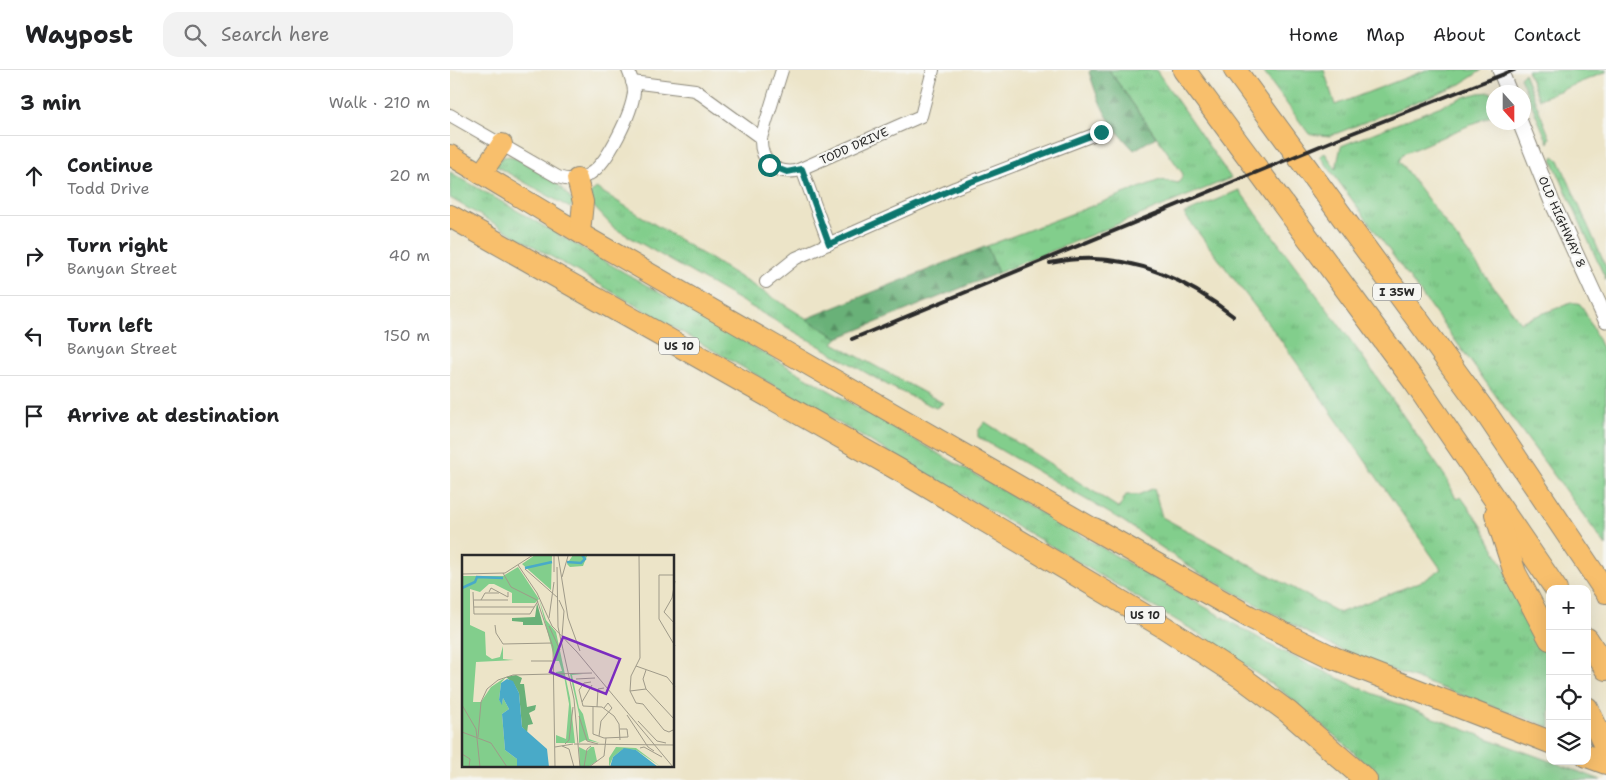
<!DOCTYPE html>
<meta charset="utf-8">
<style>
body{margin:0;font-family:"Shantell Sans",sans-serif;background:#f2f2f2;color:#202124}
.controls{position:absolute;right:15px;bottom:15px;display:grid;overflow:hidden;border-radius:10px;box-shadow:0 5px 20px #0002}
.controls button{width:45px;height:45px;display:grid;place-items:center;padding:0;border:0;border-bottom:1px solid #e0e0e0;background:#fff;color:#202124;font:25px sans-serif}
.compass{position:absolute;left:1036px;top:15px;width:45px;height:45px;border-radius:50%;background:#fff;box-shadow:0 5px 20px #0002;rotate:159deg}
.stop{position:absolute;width:15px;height:15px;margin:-11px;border:4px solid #0f766e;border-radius:50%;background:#fff}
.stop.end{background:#0f766e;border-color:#fff;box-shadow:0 1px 5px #0008}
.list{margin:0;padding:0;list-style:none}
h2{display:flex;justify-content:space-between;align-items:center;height:65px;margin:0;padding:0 20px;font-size:21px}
h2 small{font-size:16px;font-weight:400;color:#757577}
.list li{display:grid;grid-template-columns:32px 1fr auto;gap:15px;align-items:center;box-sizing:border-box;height:80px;padding:0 20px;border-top:1px solid #e0e0e0}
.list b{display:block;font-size:19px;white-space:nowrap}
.list p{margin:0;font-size:16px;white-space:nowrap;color:#757577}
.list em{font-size:16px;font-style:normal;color:#757577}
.icon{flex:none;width:28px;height:28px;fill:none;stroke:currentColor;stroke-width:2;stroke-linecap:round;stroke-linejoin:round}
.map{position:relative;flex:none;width:1156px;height:710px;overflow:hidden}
header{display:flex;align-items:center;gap:30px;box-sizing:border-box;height:70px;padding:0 25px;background:#fff;border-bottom:1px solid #e0e0e0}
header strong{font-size:24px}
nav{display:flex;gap:28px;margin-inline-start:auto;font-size:18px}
.search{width:350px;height:45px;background:#f2f2f2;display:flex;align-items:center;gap:12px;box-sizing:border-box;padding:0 18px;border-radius:15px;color:#757577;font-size:19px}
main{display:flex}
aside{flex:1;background:#fff}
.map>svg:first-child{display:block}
.grass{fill:url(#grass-tufts);stroke:#567c5c}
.forest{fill:url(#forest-firs);stroke:#4a6e52}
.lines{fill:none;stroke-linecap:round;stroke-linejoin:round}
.minor-casing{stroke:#8c887a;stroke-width:14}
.tertiary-casing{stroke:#8c887a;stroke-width:17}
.trunk-casing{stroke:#8c887a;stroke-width:22}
.motorway-casing{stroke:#8c887a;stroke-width:24}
.minor{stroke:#fff;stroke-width:12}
.tertiary{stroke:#fff;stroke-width:15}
.trunk{stroke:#f8bf6c;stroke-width:20}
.motorway{stroke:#f8bf6c;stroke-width:22}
.rail{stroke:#2b2b2b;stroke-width:4}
.route{stroke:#0f766e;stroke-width:6}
.labels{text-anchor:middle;stroke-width:4.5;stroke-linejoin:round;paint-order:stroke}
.shield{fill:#f6f6f2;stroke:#686867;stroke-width:1}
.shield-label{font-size:11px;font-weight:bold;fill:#2b2b2b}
.street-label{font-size:12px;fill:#2b2b2b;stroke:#f6f6f2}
.inset-river{fill:none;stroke:#49aac8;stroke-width:2.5}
.inset-road{fill:none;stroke:#9f9a89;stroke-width:1}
.view{fill:#7b2cbf;fill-opacity:0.15;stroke:#7b2cbf;stroke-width:2.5}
.inset-edge{fill:none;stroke:#2b2b2b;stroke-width:2.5}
</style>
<header>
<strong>Waypost</strong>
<div class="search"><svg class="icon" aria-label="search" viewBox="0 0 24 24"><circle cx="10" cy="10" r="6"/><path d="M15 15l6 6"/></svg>Search here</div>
<nav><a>Home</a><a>Map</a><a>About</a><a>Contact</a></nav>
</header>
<main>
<aside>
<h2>3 min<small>Walk · 210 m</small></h2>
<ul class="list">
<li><svg class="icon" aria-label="ahead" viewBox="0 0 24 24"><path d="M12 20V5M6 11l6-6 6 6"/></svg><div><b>Continue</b><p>Todd Drive</p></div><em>20 m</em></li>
<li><svg class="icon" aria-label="right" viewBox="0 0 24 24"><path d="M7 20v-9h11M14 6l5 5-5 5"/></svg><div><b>Turn right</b><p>Banyan Street</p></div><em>40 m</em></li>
<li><svg class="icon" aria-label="left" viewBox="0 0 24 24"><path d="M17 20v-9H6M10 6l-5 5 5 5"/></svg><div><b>Turn left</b><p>Banyan Street</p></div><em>150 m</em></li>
<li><svg class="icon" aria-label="arrive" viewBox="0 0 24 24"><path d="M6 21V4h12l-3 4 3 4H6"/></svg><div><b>Arrive at destination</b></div></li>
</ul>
</aside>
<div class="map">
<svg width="1156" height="710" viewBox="0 0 1156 710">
<defs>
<pattern id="grass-tufts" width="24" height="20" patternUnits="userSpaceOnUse" patternTransform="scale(1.25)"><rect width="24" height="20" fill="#82ce8c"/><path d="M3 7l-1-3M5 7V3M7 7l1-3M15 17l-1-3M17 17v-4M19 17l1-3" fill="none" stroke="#70b179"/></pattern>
<pattern id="forest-firs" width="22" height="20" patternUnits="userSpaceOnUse" patternTransform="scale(1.25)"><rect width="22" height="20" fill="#69b178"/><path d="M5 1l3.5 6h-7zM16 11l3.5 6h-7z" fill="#579063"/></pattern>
</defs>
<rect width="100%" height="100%" fill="#f6f6f2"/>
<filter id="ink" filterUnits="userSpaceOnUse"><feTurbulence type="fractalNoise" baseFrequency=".02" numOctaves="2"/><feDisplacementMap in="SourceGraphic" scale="10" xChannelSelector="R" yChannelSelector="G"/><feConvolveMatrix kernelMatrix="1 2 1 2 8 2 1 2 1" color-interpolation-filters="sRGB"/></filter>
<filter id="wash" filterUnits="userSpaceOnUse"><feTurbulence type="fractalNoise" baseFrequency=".0096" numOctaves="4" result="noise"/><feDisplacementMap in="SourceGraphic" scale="20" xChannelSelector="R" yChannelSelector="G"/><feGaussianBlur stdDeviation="1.12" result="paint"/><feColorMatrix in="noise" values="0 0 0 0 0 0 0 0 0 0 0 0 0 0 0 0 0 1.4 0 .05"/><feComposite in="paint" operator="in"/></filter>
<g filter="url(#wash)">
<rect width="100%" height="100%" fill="#ece4c8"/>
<g class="grass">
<path d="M659,0H706L781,108L548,203L537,176L710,110L729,113L733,104Z"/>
<path d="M812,0H874L885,35L976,0H1032L1011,14L880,66L859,64Z"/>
<path d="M1077,0H1156V2L1089,29Z"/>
<path d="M1074,3L1100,68L1098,73L1070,7Z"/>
<path d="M1041,22L1043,29V45L953,84L949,91L1070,252L1121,233H1129L1133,238L1156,286V476L870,86L875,83L886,99L891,76L1011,28L1028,23Z"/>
<path d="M60,86C79,93 116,115 123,134L120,138L44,95L53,87Z"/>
<path d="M1104,86L1109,90L1156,197V210L1102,90Z"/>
<path d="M0,102L826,578C930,632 1041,669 1151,710H931L898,677L834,623L758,569L584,466L0,128Z"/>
<path d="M146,118L388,268L383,273L493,333L486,338L441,317L164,158L144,137L140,124Z"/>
<path d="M789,120L912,286L997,409L1006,429L1011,427L1032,456L1100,585V657L925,594L878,574L746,501L673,451L528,367V361L535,352L669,438L676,425H688L704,418L712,447L889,543L975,510L991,499L830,269L734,144Z"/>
</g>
<g class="forest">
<path d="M641,0H659L706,67L684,80C657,52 651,39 639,2Z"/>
<path d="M537,176L548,203L388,268L356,249Z"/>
</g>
</g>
<g filter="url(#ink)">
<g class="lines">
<defs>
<g id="minor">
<path d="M332,0L311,68C310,90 324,104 346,101L471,46L483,0"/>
<path d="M182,12L245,20L311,68"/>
<path d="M0,45L108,107C119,111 131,110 141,103C158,92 182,43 184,22C184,15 181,7 178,0"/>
<path d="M352,99L379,174"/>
<path d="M316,212L346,188L505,118L651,62"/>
</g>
<g id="tertiary">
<path d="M1050,0L1059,22"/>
<path d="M1070,52L1102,132L1156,250"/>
</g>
<g id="trunk">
<path d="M0,85L138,168L644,459"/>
<path d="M31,104L52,74"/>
<path d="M127,109L133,132L130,163"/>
</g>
<g id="motorway">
<path d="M734,0L964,311L1106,519"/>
<path d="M785,0L1038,346L1156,522"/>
<path d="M0,146L458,405L714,557L791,607L838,642L916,710"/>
<path d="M1046,444L1065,503L1100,569"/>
<path d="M644,459L800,547L884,588L1100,672"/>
<path d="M1137,569L1156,599"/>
<path d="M1137,638L1156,678"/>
<path d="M1137,686L1156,693"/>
</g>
</defs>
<use href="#minor" class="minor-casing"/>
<use href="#tertiary" class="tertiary-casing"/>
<use href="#trunk" class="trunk-casing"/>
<use href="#motorway" class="motorway-casing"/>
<use href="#minor" class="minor"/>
<use href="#tertiary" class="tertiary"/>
<use href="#trunk" class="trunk"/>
<use href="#motorway" class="motorway"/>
<g class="rail">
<path d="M600,193C668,178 731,205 783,246"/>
<path d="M402,269L887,69L1064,0"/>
</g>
</g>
</g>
<g class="lines" filter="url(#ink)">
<path class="route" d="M319,95L337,102L352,99L379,174L505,118L651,62"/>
</g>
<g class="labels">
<g class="shield">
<rect x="923" y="213.5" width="48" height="17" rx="4"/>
<rect x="209" y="267.5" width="40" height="17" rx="4"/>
<rect x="675" y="536.5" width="40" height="17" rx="4"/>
</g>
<g class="shield-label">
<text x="947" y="226">I 35W</text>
<text x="229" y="280">US 10</text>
<text x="695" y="549">US 10</text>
</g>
<g class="street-label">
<text transform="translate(404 76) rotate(-24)" y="4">TODD DRIVE</text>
<text transform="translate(1112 152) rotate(66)" y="4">OLD HIGHWAY 8</text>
</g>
</g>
<g transform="translate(12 485)">
<rect width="212" height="212" fill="#ece4c8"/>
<path d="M77,44L84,65L94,77L108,143L113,188H94V180L104,184L107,149L102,121L94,120V117L100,116L97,106H93ZM108,119H121L110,120L117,153L121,159L127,184L138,188L123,185L117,188V159ZM117,192L125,196L129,192H142H132L135,206L126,212H118Z" fill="#82ce8c"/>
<path d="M75,48L81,70H61V67L50,66V63L73,62ZM54,120L60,123L58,129H62L65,152L74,150L73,155L67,158L71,169L66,170L65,178L60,172L57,138L52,129L44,122Z" fill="#69b178"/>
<path d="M154,192L174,193L199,212L174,195L161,194L151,202L147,212V203Z" fill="#82ce8c"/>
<path d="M73,0H90L89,35L60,9ZM111,0H125V1L121,11L108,12L105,9ZM56,12L77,44L73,48H50V38L32,29H27L18,37L8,34V70L23,77L24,100L30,104L38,102L41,91V104L52,105L14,107L11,147H19L29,132L44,122L39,128L37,145L40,149L41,143L47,154L40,159L43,195L55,204V212H0V21H41Z" fill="#82ce8c"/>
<path d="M45,124L51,126L57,138L60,172L85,194L87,212H55V204L43,195L40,159L47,154L41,143L40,150L37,145L39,128ZM162,193L174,195L196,212H148L151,202Z" fill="#49aac8"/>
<path class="inset-river" d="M105,7L119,8L123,4L120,0M63,13L90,7M0,33L13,27L15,22L41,23"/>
<path class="inset-road" d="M92,0V17M96,0L106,63L118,96M177,0L178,103L169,121L168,136L174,148L181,149L202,175L207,177L213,174M56,10L75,38L90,71L115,97L211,212M95,12L96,72L112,144L118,212M63,14L96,43M41,18L49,32L75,45L91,92L93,212M0,19L43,18L71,0M197,20V64L213,91M197,20H213M100,22L106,1M213,26L210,43L202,57L213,69M11,37L12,59H68L76,46M27,37L29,33L46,42V37M12,45H46M19,45L23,38H37M97,45L102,56L100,81M12,52H72M87,63L92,27M33,70L34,78L41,89L90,88M87,71L98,95M69,106H92M174,111L205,122L213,132M184,115L181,124L184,134M114,124L133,123M129,127L122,128L117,135L121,151L140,152L152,161L157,169L158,185M168,136L184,134L213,165M120,147L130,130M0,150L14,174L18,212M131,152V179L142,183L166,182L165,174H158M135,152L136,134L142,133M165,160L186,192L192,196M117,161L125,186L136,189M176,166L195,186L204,188M0,177L29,188L45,212M137,181L139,166L150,153L146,148L142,153M16,182L19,147L25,134L36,125L51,120L130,118M103,189L107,185L111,152M112,189L213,190M100,191L107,194L112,212M93,192L111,189M178,193L182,192L200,202M0,199L8,204L7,212M122,212L125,194L129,191M127,212L142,201L144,183"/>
<path class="view" d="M101,82L158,104L144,139L88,117Z"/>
<rect width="212" height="212" class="inset-edge"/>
</g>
</svg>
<div class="controls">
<button>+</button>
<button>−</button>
<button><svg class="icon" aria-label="locate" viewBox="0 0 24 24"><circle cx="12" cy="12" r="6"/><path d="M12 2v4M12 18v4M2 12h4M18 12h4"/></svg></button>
<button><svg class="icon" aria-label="layers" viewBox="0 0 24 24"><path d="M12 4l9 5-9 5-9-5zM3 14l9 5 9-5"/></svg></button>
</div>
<svg class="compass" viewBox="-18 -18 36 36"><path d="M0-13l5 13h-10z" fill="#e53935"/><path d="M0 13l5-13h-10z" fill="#757577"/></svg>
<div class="stop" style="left:319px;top:95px"></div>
<div class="stop end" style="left:651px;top:62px"></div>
</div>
</main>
